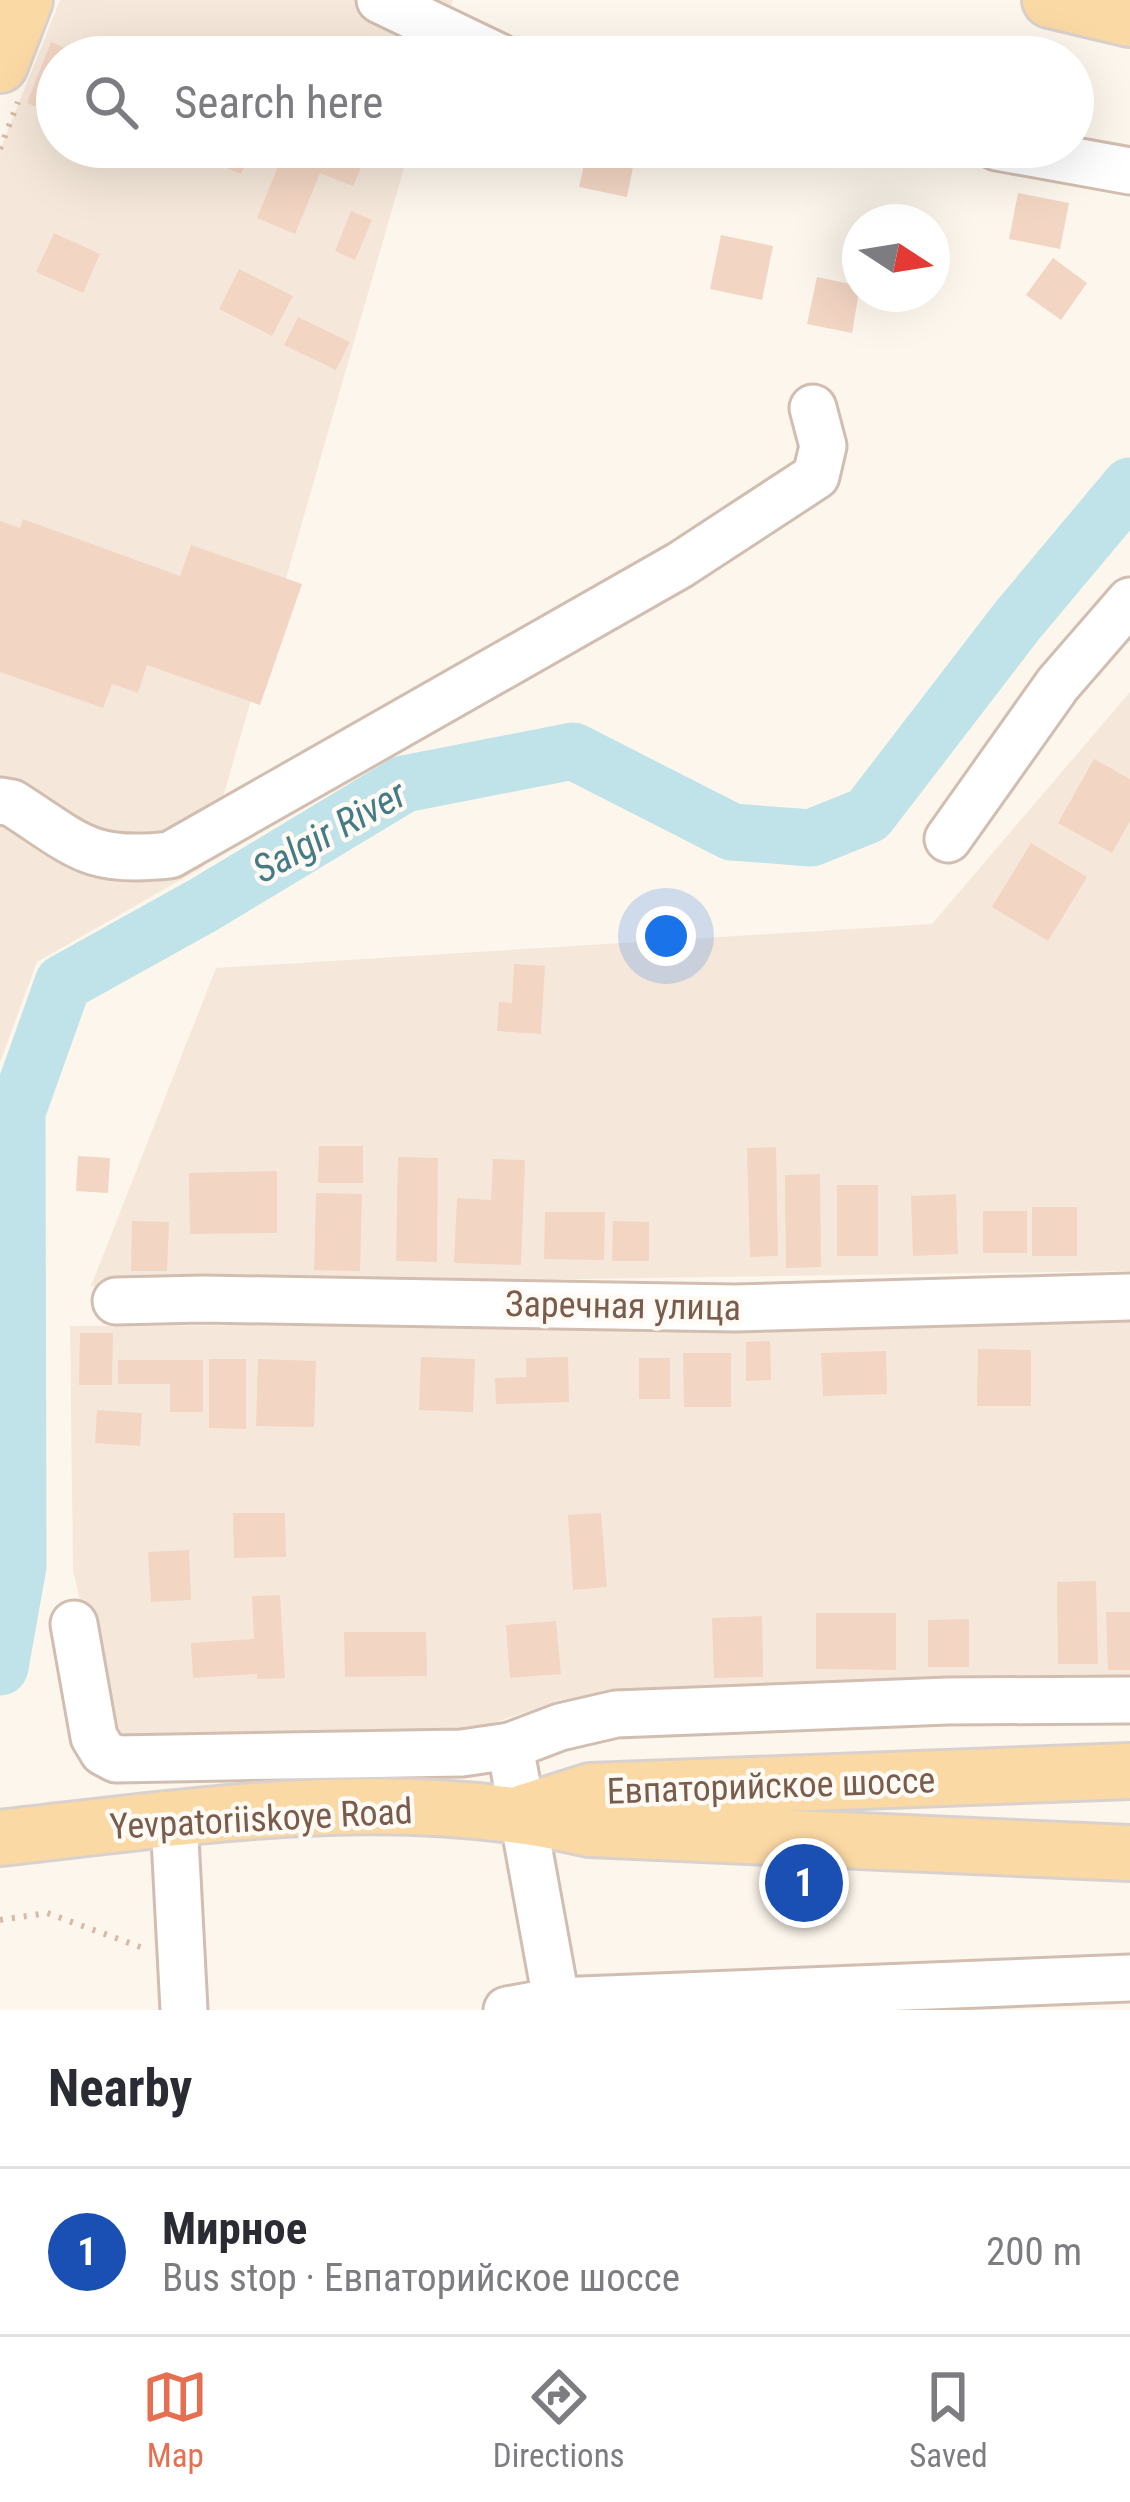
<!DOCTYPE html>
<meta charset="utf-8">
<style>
body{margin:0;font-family:"Roboto Condensed",sans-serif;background:#f7f7f7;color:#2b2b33}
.compass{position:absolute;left:842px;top:204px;width:108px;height:108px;border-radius:50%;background:#fff;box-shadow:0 12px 48px #0002;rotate:102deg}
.you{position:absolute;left:666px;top:936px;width:42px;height:42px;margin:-30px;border:9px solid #fff;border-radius:50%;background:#1a73e8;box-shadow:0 0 0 18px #1a73e833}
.badge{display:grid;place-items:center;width:78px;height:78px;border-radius:50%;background:#e76f51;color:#fff;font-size:39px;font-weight:700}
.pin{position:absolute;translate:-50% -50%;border:6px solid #fff;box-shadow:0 3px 12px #0006}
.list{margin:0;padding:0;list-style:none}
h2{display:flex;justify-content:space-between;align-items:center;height:156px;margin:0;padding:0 48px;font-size:51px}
h2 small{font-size:39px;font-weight:400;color:#7c7c81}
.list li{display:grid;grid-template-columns:78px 1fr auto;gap:36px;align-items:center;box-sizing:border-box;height:168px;padding:0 48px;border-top:3px solid #e1e1e2}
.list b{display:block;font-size:45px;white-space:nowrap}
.list p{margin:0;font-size:39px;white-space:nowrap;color:#7c7c81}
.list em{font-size:39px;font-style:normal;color:#7c7c81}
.icon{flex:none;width:66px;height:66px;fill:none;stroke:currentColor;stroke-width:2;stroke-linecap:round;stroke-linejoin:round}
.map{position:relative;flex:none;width:1130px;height:2010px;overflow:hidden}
.search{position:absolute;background:#fff;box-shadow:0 12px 48px #0002;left:36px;right:36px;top:36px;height:132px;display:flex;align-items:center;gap:30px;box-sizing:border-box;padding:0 42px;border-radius:66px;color:#7c7c81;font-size:45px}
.sheet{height:324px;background:#fff}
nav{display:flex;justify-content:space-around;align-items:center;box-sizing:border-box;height:168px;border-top:3px solid #e1e1e2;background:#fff;font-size:33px;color:#7c7c81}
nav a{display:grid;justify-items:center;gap:6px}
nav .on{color:#e76f51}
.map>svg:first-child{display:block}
.residential{fill:#f5e8da}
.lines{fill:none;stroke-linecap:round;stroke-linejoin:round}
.river{stroke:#bfe3e8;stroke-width:57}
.building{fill:#f3d5c3}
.minor-casing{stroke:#d1beb0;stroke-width:51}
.major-casing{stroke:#dad1cd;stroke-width:60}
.path{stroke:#d9b8a5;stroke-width:6;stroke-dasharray:3 9;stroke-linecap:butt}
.minor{stroke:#fff;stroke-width:45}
.major{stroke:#fbd9a5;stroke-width:54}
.labels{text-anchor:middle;stroke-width:9;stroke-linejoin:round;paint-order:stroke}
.street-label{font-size:36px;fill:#7a5c4d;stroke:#fffaf3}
.water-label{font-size:39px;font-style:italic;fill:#437c86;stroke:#fffaf3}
</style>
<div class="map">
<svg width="1130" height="2010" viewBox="0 0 1130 2010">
<rect width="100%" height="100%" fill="#fdf6ec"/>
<g class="residential">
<path d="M60,0H453L436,57H57V147H410L203,867L37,962L0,1062V150Z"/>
<path d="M1130,692V1271L91,1286L216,968L932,924Z"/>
<path d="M1130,1320V1689L562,1700L460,1734L112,1742L73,1570L70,1326Z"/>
</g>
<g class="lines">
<path class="river" d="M0,1667L18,1566L17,1112L63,983L205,904L404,784L573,751L732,832L811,838L868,815L1017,621L1130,486"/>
</g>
<g class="building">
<path d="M51,42L88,57H57V115L27,103Z"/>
<path d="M218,147H252L241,174L212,162Z"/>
<path d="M286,147H370L353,186L320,173L295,234L257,218Z"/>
<path d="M588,147H637L627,197L579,187Z"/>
<path d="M1018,193L1069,203L1060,249L1009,239Z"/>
<path d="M351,211L372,220L355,260L335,251Z"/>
<path d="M54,233L100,254L83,293L36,272Z"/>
<path d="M721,235L773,246L762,300L710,289Z"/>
<path d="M1053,258L1087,283L1061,320L1026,295Z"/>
<path d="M239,269L293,296L272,336L219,309Z"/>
<path d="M817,277L860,286L852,333L807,324Z"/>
<path d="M298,317L350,342L336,370L284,345Z"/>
<path d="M23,519L180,576L191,545L302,584L260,705L147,665L138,693L112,684L103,708L0,672V521L20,528Z"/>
<path d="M1094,759L1130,779V821L1112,853L1058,823Z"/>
<path d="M1031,843L1087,877L1048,941L992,907Z"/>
<path d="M514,964L545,966L541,1034L497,1031L499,1002L512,1003Z"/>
<path d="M319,1146H363V1183H318Z"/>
<path d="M776,1147L778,1256L750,1257L747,1148Z"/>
<path d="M78,1156L110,1158L108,1193L76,1191Z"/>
<path d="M398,1157L438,1158L437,1262L396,1261Z"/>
<path d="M493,1159L525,1160L521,1265L454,1263L457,1198L491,1200Z"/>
<path d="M277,1171V1233L190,1234L189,1173Z"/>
<path d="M820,1174L821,1267L786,1268L785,1175Z"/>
<rect x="837" y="1185" width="41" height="71"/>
<path d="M316,1193L362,1194L360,1271L314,1270Z"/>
<path d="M956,1194L958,1254L913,1256L911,1196Z"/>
<rect x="1032" y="1207" width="45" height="49"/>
<rect x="983" y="1211" width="44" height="42"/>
<path d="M545,1212H605L604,1260L544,1259Z"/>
<path d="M132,1221L169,1222L167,1271H131Z"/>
<path d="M613,1221L649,1222V1261H612Z"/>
<path d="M80,1333H113L112,1385H79Z"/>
<path d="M770,1341L771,1380L746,1381V1342Z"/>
<path d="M978,1349L1031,1350V1406H977Z"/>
<path d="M886,1351L887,1394L823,1396L821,1353Z"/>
<path d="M683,1353H731V1407H684Z"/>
<path d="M421,1357L475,1359L473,1412L419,1410Z"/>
<path d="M568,1357L569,1402L496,1404L495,1378L526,1377V1358Z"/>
<rect x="639" y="1358" width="31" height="41"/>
<path d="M209,1359H246V1429L209,1428Z"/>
<path d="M258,1359L316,1361L314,1427L256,1426Z"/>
<path d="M118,1360H203V1412H170V1384H118Z"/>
<path d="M97,1410L142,1413L140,1446L95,1443Z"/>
<path d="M233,1513H285L286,1557L234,1558Z"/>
<path d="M601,1513L607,1587L573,1590L568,1515Z"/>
<path d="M189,1550L191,1600L151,1602L148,1552Z"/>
<path d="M1096,1581L1098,1664H1058L1057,1582Z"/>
<path d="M280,1595L285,1678L257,1679V1674L193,1678L191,1643L254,1639L252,1596Z"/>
<path d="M1106,1612H1130V1670H1108Z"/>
<path d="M816,1613H896V1670L816,1669Z"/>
<path d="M762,1616L763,1677L714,1678L712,1618Z"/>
<path d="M969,1619V1667H928V1620Z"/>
<path d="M556,1621L561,1674L510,1678L506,1625Z"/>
<path d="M344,1632H426L427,1676L345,1677Z"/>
</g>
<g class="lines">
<defs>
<g id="minor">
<path d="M380,0L499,57"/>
<path d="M997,147L1130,171"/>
<path d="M0,801L12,803C78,845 88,864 170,855L680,565L816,476L823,446L813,408"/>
<path d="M948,839L1058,684L1130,601"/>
<path d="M116,1301L203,1299L735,1308L1130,1297"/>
<path d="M74,1624L94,1737L103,1752L116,1759L462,1753L510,1746L560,1727L616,1714L948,1701L1130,1700"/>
<path d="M510,1746L558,2010"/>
<path d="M174,1819L184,2010"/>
<path d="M507,2010L556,2001L1130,1978"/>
</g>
<g id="major">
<path d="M1050,0L1130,19"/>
<path d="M0,65L25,0"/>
<path d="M524,1812L591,1791L1130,1771"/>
<path d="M0,1838C195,1816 397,1784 590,1829L1130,1853"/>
</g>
</defs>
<use href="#minor" class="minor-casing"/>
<use href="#major" class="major-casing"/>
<g class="path">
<path d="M0,149L18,102"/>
<path d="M0,1920L47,1913L146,1949"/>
</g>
<use href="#minor" class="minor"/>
<use href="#major" class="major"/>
</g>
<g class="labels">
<g class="street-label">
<text transform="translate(623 1305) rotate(1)" y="13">Заречная улица</text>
<text transform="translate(771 1785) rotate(-2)" y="13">Евпаторийское шоссе</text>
<text transform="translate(261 1818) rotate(-3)" y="13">Yevpatoriiskoye Road</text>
</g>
<g class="water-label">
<text transform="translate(329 831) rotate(-29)" y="14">Salgir River</text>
</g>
</g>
</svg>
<svg class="compass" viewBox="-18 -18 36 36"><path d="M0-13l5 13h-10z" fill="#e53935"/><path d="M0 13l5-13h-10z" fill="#7c7c81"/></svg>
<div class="you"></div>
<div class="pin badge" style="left:804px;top:1883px;background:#1a4fb4">1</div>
<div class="search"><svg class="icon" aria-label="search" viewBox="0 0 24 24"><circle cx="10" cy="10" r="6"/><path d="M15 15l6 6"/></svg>Search here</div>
</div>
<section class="sheet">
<h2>Nearby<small></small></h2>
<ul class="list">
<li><span class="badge" style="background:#1a4fb4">1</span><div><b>Мирное</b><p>Bus stop · Евпаторийское шоссе</p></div><em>200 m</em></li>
</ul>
</section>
<nav>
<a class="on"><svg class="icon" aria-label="map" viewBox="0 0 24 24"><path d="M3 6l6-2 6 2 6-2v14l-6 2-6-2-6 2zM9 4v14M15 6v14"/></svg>Map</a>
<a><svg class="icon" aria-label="directions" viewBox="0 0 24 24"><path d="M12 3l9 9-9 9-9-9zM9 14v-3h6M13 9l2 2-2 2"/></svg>Directions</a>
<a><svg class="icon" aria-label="saved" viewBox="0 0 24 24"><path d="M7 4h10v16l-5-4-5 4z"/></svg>Saved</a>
</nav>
